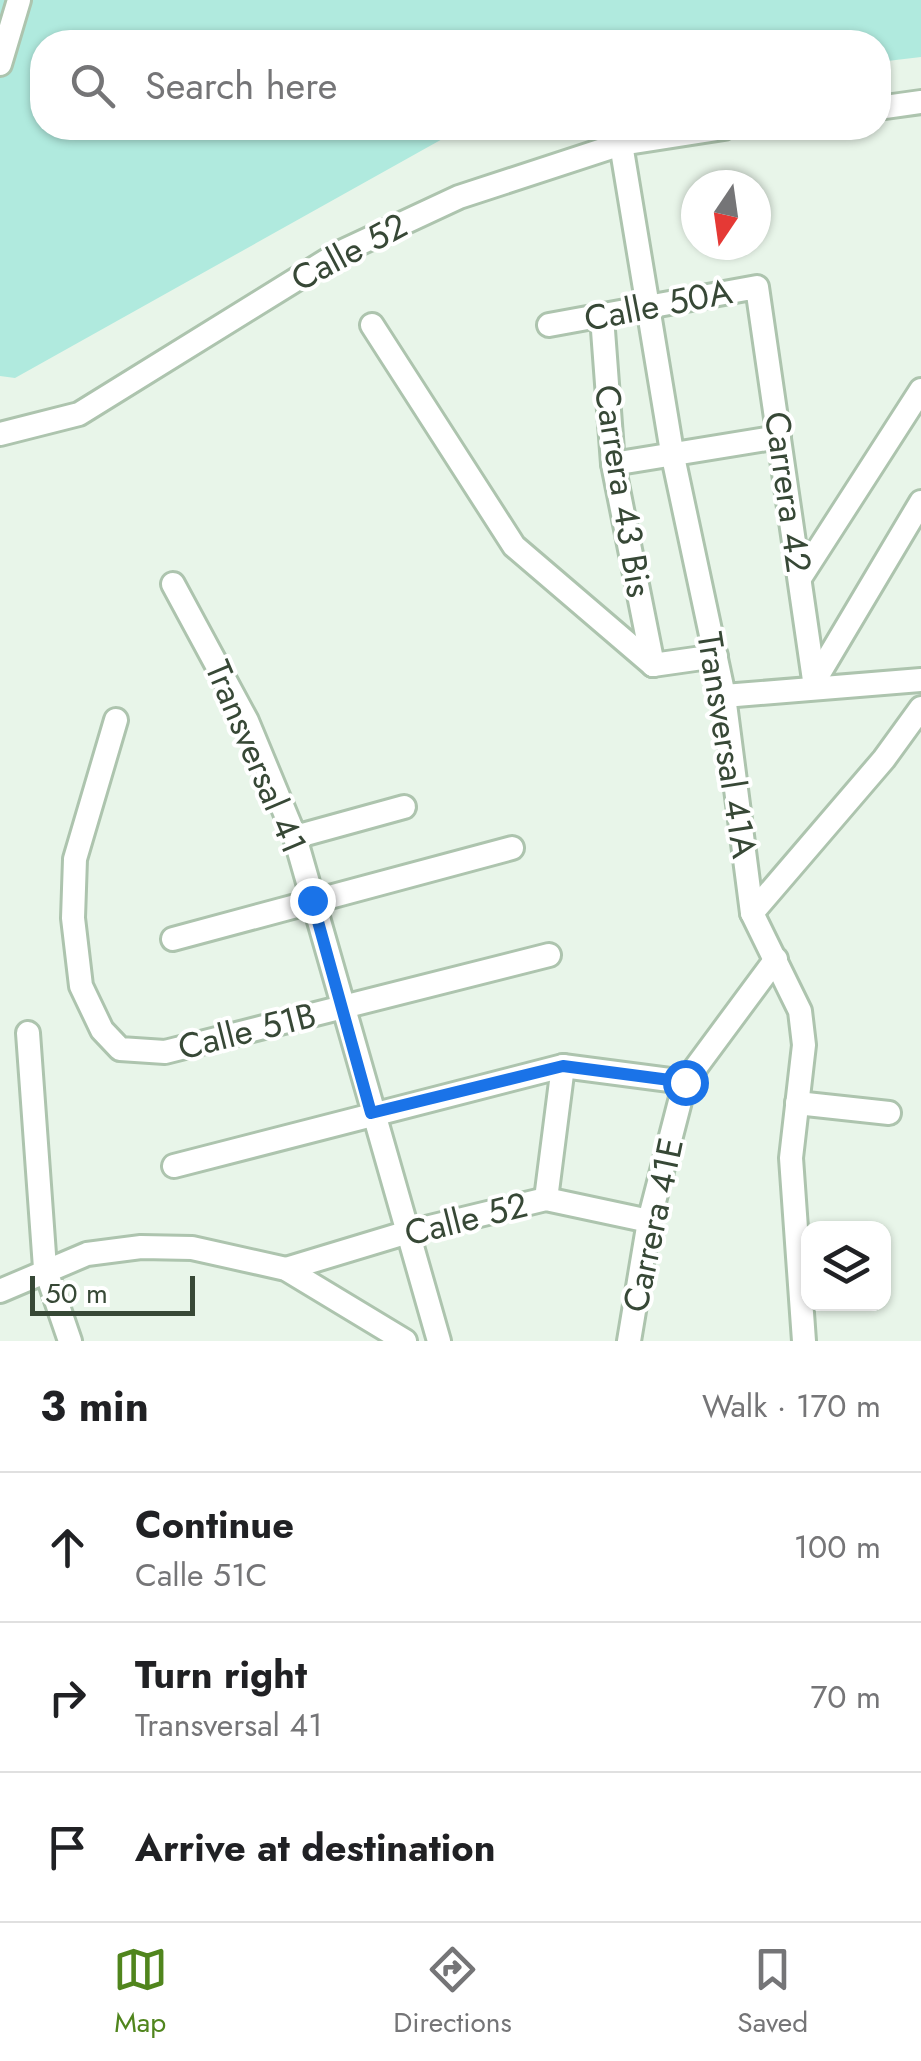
<!DOCTYPE html>
<meta charset="utf-8">
<style>
body{margin:0;font-family:Jost,sans-serif;background:#f2f2f2;color:#202124}
.controls{position:absolute;right:30px;bottom:30px;display:grid;overflow:hidden;border-radius:20px;box-shadow:0 2px 8px #0004}
.controls button{width:90px;height:90px;display:grid;place-items:center;padding:0;border:0;border-bottom:2px solid #e0e0e0;background:#fff;color:#202124;font:50px sans-serif}
.compass{position:absolute;left:681px;top:170px;width:90px;height:90px;border-radius:50%;background:#fff;box-shadow:0 2px 8px #0004;rotate:193deg}
.scale{position:absolute;left:30px;bottom:25px;width:165px;box-sizing:border-box;padding-left:10px;border:5px solid #374836;border-top:0;font-size:28px;line-height:35px;white-space:nowrap;color:#374836;-webkit-text-stroke:8px #fff;paint-order:stroke}
.stop{position:absolute;width:30px;height:30px;margin:-22px;border:8px solid #1a73e8;border-radius:50%;background:#fff}
.stop.end{background:#1a73e8;border-color:#fff;box-shadow:0 2px 10px #0008}
.list{margin:0;padding:0;list-style:none}
h2{display:flex;justify-content:space-between;align-items:center;height:130px;margin:0;padding:0 40px;font-size:42px}
h2 small{font-size:32px;font-weight:400;color:#757577}
.list li{display:grid;grid-template-columns:65px 1fr auto;gap:30px;align-items:center;box-sizing:border-box;height:150px;padding:0 40px;border-top:2px solid #e0e0e0}
.list b{display:block;font-size:38px;white-space:nowrap}
.list p{margin:0;font-size:32px;white-space:nowrap;color:#757577}
.list em{font-size:32px;font-style:normal;color:#757577}
.icon{flex:none;width:55px;height:55px;fill:none;stroke:currentColor;stroke-width:2;stroke-linecap:round;stroke-linejoin:round}
.map{position:relative;flex:none;width:921px;height:1341px;overflow:hidden}
.search{position:absolute;background:#fff;box-shadow:0 2px 8px #0004;left:30px;right:30px;top:30px;height:110px;display:flex;align-items:center;gap:25px;box-sizing:border-box;padding:0 35px;border-radius:40px;color:#757577;font-size:38px}
.sheet{height:580px;background:#fff}
nav{display:flex;justify-content:space-around;align-items:center;box-sizing:border-box;height:140px;border-top:2px solid #e0e0e0;background:#fff;font-size:28px;color:#757577}
nav a{display:grid;justify-items:center;gap:5px}
nav .on{color:#50851d}
.map>svg:first-child{display:block}
.green{fill:#b0eade}
.lines{fill:none;stroke-linecap:round;stroke-linejoin:round}
.street-casing{stroke:#adc4ae;stroke-width:28}
.street{stroke:#fff;stroke-width:22}
.route{stroke:#1a73e8;stroke-width:12}
.labels{text-anchor:middle;stroke-width:8;stroke-linejoin:round;paint-order:stroke}
.street-label{font-size:35px;fill:#374836;stroke:#fff}
</style>
<div class="map">
<svg width="921" height="1341" viewBox="0 0 921 1341">
<rect width="100%" height="100%" fill="#e8f5e9"/>
<path class="green" d="M0,0H921V57L879,62L878,42H42V128H462L15,378L0,376Z"/>
<g class="lines">
<defs>
<g id="street">
<path d="M0,64L19,0"/>
<path d="M878,108L921,102"/>
<path d="M621,144L672,452L724,696L752,913L800,1011L804,1045L791,1158L804,1341"/>
<path d="M602,317L613,464L653,665"/>
<path d="M372,325L514,546L653,665"/>
<path d="M549,325L757,287L815,687"/>
<path d="M0,434L79,414L339,253L459,197L621,144L724,128"/>
<path d="M613,464L779,437"/>
<path d="M800,578L921,390"/>
<path d="M173,584L247,721L295,837L439,1341"/>
<path d="M653,665L716,656"/>
<path d="M814,682L921,502"/>
<path d="M724,696L921,680"/>
<path d="M116,720L75,859L73,918L81,986L102,1030L120,1049L165,1052L549,955"/>
<path d="M295,837L404,807"/>
<path d="M752,913L884,759L921,708"/>
<path d="M173,939L512,848"/>
<path d="M28,1033L45,1268L70,1341"/>
<path d="M797,1103L889,1113"/>
<path d="M174,1166L563,1066L685,1082"/>
<path d="M546,1199L563,1066"/>
<path d="M286,1269L405,1233L546,1199L649,1221"/>
<path d="M0,1291L87,1254L141,1247L192,1248L286,1269L405,1341"/>
<path d="M629,1341L649,1221L685,1082L776,959"/>
</g>
</defs>
<use href="#street" class="street-casing"/>
<use href="#street" class="street"/>
</g>
<g class="lines">
<path class="route" d="M312,900L371,1113L563,1066L685,1082"/>
</g>
<g class="labels">
<g class="street-label">
<text transform="translate(349 252) rotate(-28)" y="12">Calle 52</text>
<text transform="translate(658 305) rotate(-11)" y="12">Calle 50A</text>
<text transform="translate(623 491) rotate(81)" y="12">Carrera 43 Bis</text>
<text transform="translate(788 492) rotate(82)" y="12">Carrera 42</text>
<text transform="translate(727 745) rotate(81)" y="12">Transversal 41A</text>
<text transform="translate(256 757) rotate(67)" y="12">Transversal 41</text>
<text transform="translate(247 1031) rotate(-14)" y="12">Calle 51B</text>
<text transform="translate(466 1219) rotate(-14)" y="12">Calle 52</text>
<text transform="translate(653 1225) rotate(-78)" y="12">Carrera 41E</text>
</g>
</g>
</svg>
<div class="controls">
<button><svg class="icon" aria-label="layers" viewBox="0 0 24 24"><path d="M12 4l9 5-9 5-9-5zM3 14l9 5 9-5"/></svg></button>
</div>
<svg class="compass" viewBox="-18 -18 36 36"><path d="M0-13l5 13h-10z" fill="#e53935"/><path d="M0 13l5-13h-10z" fill="#757577"/></svg>
<div class="scale">50 m</div>
<div class="stop" style="left:685px;top:1082px"></div>
<div class="stop end" style="left:312px;top:900px"></div>
<div class="search"><svg class="icon" aria-label="search" viewBox="0 0 24 24"><circle cx="10" cy="10" r="6"/><path d="M15 15l6 6"/></svg>Search here</div>
</div>
<section class="sheet">
<h2>3 min<small>Walk · 170 m</small></h2>
<ul class="list">
<li><svg class="icon" aria-label="ahead" viewBox="0 0 24 24"><path d="M12 20V5M6 11l6-6 6 6"/></svg><div><b>Continue</b><p>Calle 51C</p></div><em>100 m</em></li>
<li><svg class="icon" aria-label="right" viewBox="0 0 24 24"><path d="M7 20v-9h11M14 6l5 5-5 5"/></svg><div><b>Turn right</b><p>Transversal 41</p></div><em>70 m</em></li>
<li><svg class="icon" aria-label="arrive" viewBox="0 0 24 24"><path d="M6 21V4h12l-3 4 3 4H6"/></svg><div><b>Arrive at destination</b></div></li>
</ul>
</section>
<nav>
<a class="on"><svg class="icon" aria-label="map" viewBox="0 0 24 24"><path d="M3 6l6-2 6 2 6-2v14l-6 2-6-2-6 2zM9 4v14M15 6v14"/></svg>Map</a>
<a><svg class="icon" aria-label="directions" viewBox="0 0 24 24"><path d="M12 3l9 9-9 9-9-9zM9 14v-3h6M13 9l2 2-2 2"/></svg>Directions</a>
<a><svg class="icon" aria-label="saved" viewBox="0 0 24 24"><path d="M7 4h10v16l-5-4-5 4z"/></svg>Saved</a>
</nav>
